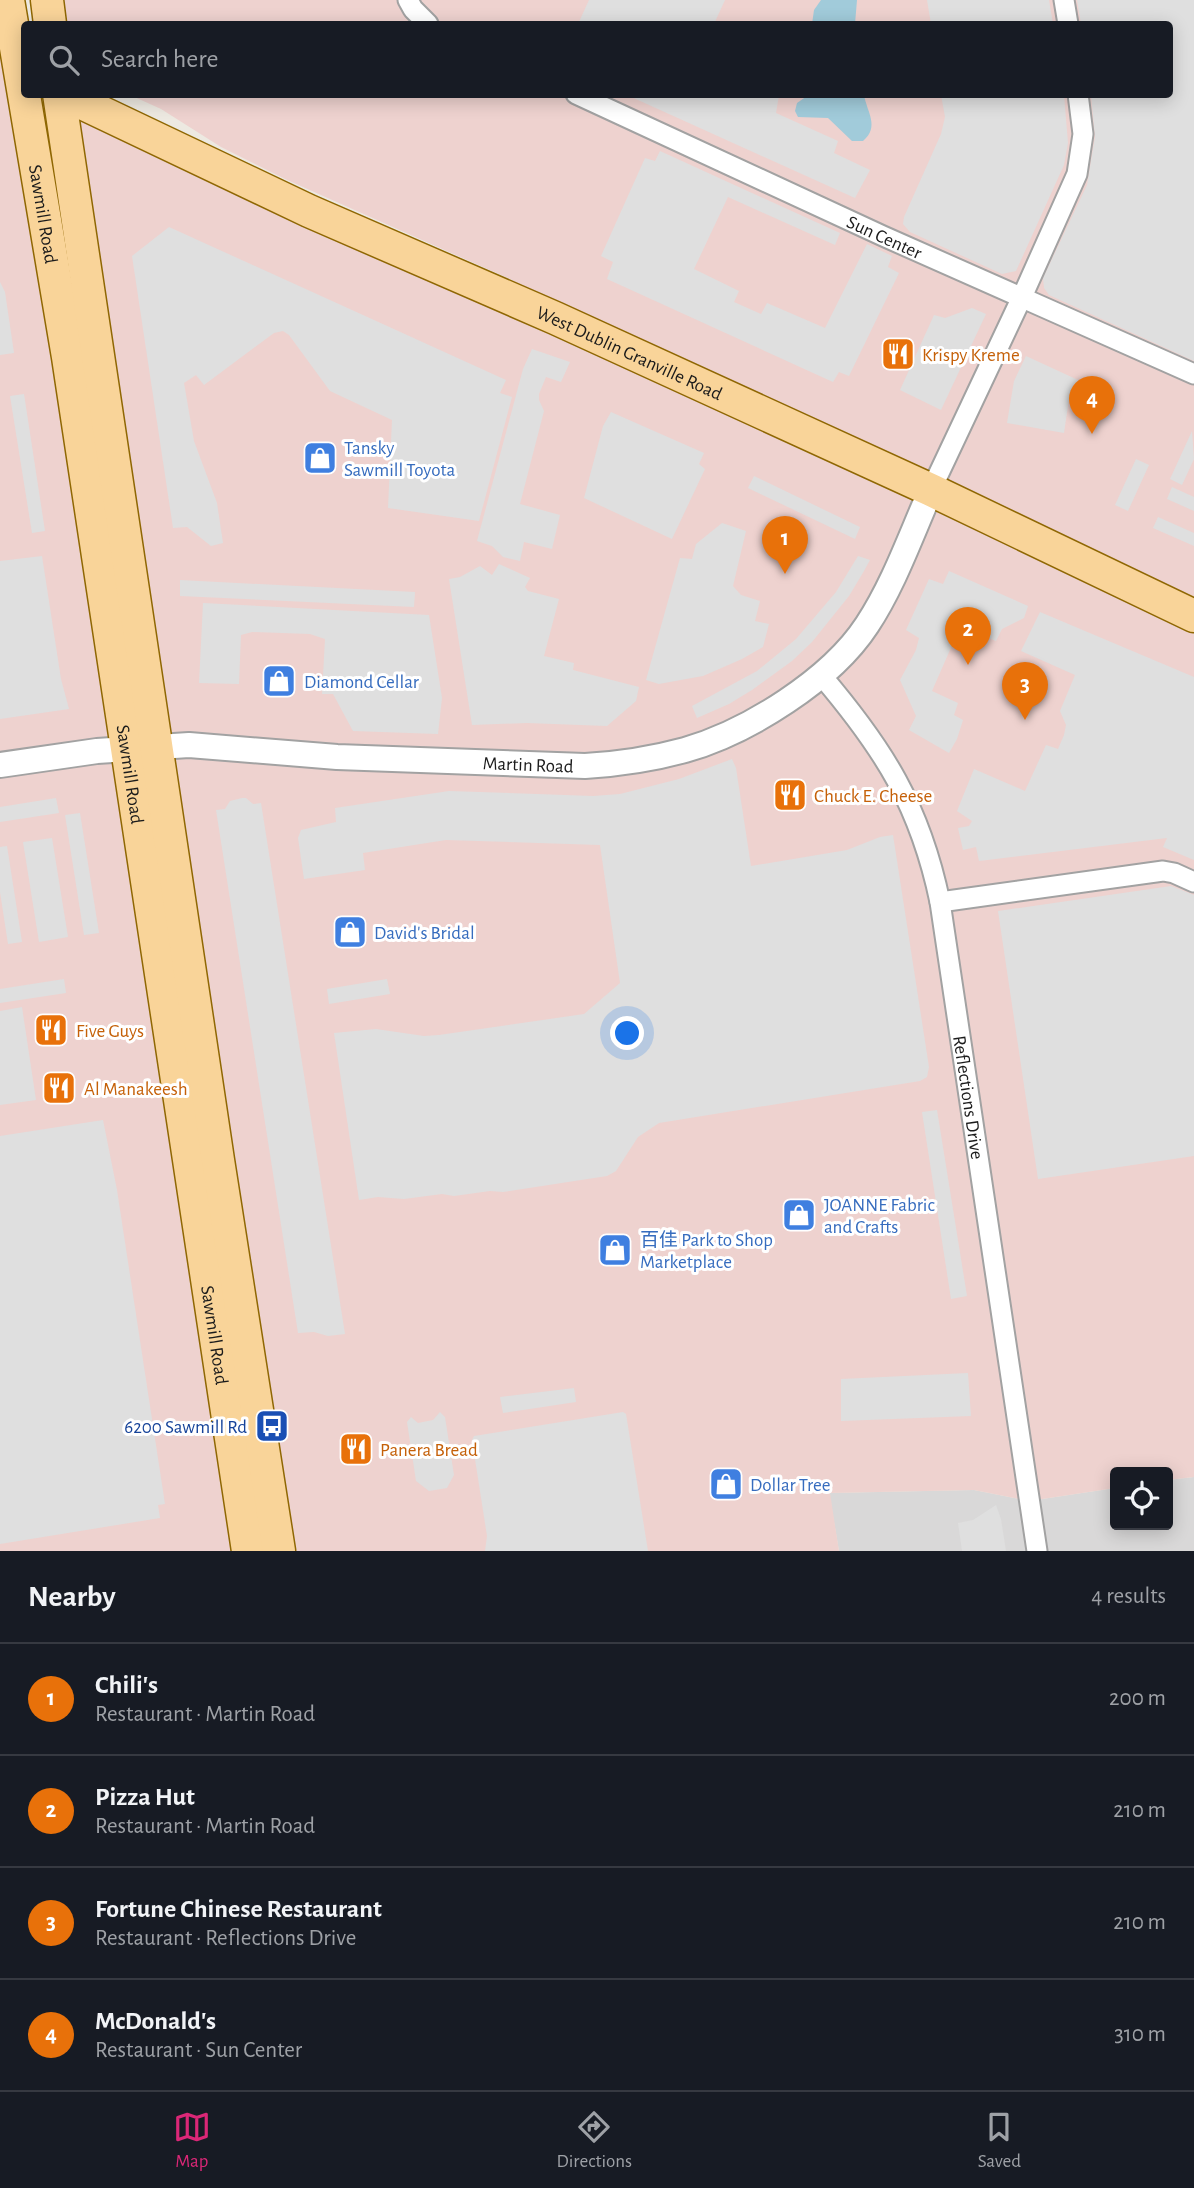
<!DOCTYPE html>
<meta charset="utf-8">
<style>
body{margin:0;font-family:"Alegreya Sans","Noto Sans SC",sans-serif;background:#20242c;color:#f1f3f6}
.controls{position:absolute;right:21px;bottom:21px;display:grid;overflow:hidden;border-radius:7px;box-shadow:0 4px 18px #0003}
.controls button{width:63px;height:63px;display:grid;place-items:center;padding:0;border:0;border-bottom:2px solid #363941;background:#171b24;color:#f1f3f6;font:35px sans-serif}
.you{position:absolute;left:628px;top:1034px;width:24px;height:24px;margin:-18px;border:5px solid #fff;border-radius:50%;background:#1a73e8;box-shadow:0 0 0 10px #1a73e833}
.badge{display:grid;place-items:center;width:46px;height:46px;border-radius:50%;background:#db2777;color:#fff;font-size:23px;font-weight:700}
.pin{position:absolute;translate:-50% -58px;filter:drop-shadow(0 2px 4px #0008)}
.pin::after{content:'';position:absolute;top:37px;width:24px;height:21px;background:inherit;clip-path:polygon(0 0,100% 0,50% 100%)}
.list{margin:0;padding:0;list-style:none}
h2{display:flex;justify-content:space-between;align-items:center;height:91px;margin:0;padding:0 28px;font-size:30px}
h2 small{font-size:23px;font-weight:400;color:#9ea1a6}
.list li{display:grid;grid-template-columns:46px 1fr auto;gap:21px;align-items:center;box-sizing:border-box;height:112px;padding:0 28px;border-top:2px solid #363941}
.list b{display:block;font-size:26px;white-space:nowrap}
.list p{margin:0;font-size:23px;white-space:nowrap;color:#9ea1a6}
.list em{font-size:23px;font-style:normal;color:#9ea1a6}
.icon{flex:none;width:38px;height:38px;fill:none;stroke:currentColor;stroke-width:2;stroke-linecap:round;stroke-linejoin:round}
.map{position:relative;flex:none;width:1194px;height:1551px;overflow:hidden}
.search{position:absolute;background:#171b24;box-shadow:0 4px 18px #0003;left:21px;right:21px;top:21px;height:77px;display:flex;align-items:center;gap:18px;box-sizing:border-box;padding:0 24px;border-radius:7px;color:#9ea1a6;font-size:26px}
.sheet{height:539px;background:#171b24}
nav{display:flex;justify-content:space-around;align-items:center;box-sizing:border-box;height:98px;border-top:2px solid #363941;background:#171b24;font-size:19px;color:#9ea1a6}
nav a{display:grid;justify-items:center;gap:4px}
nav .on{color:#db2777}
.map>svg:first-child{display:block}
.residential{fill:#d9d8d8}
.commercial{fill:#eed2cf}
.parking{fill:#dfdfdf}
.water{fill:#a1cbda}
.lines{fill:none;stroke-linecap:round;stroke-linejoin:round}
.minor-casing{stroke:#a2a2a2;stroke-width:23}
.tertiary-casing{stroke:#a2a2a2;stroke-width:28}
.primary-casing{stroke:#8f6703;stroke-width:35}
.minor{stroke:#fff;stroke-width:19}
.tertiary{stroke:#fff;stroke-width:24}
.primary{stroke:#f9d499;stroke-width:32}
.labels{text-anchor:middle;stroke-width:6;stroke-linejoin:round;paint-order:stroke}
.street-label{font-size:19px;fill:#1b1b1b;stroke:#fff}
.food-label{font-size:19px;fill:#c56008;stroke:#fff;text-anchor:start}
.shop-label{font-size:19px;fill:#366cbe;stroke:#fff;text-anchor:start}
.transit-label{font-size:19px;fill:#164399;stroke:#fff;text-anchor:end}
</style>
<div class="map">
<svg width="1194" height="1551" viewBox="0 0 1194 1551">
<rect width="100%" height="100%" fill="#ede9e1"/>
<path class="residential" d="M1194,1477V1551H839L829,1493L974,1490L1029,1501L1115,1488V1525H1168V1480Z"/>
<g class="commercial">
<path d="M0,0L238,1551H0Z"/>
<path d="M64,0H1194V1477L1168,1480V1472H1115V1488L1029,1501L974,1490L830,1493L839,1551H278L63,95L553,316L512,280L285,179L221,147L161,109L130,95L1170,94V24H67Z"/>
</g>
<g class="parking">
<path d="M589,0H725L714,24H578Z"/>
<path d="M927,0H1049L1053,24H931Z"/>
<path d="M1077,0H1194V361L1049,295L1044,288L1043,278L1087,185L1095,137L1091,95L1170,94V24H1081Z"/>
<path d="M627,95H779L776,113L838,141L834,153L870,170L855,198Z"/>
<path d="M941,95H1064L1068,143L1064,165L1016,271L1002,274L910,232L903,224L904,217L941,134L945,117Z"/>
<path d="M660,151L840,233L835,245L728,197L694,269L739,291L734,302L761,314L767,303L825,328L867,244L892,256L888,267L899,273L849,376L839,372L833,382L607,279L613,262L601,256L645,158L655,161Z"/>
<path d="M169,227L506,380L500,393L512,397L479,521L388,508L392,420L330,391L289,335L283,331L274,333L204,385L196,375L184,383L194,441L217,503L223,543L211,546L187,527L173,528L132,256Z"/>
<path d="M0,282L5,292L14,353L0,355Z"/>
<path d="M972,308L986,314L941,410L900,390L934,315L945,318Z"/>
<path d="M532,349L570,362L561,382L546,377L539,394V400L544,411L520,504L560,515L552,549L524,542L520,561L503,557L492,546L477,541L523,369Z"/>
<path d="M1026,356L1078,380L1069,399L1064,433L1007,423L1014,381Z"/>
<path d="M24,394L45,531L32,533L10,396Z"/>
<path d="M611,412L704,453L699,464L705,469L672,539L584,498L603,426Z"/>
<path d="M1192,431L1194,459L1182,485L1170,479Z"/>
<path d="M1136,459L1149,465L1128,511L1115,505Z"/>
<path d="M754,476L860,527L855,539L748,488Z"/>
<path d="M1172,487L1194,497V511L1167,499Z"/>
<path d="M1158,517L1194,533V546L1153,528Z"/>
<path d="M722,523L746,531L733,586L741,595L760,601L755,621L769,624L763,647L742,659L703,676L659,684L646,680L680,558L692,559L696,544Z"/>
<path d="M42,556L61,679L69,709L0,719V561Z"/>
<path d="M858,556L870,560L864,571L849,596L812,642L792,661L752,690L729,704L697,718L692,706L757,671L796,639L836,592Z"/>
<path d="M499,564L530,578L525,587L528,591L559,599L544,656L574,663L573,670L639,687L636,701L607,726L527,723L472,725L449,579L460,577L480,566L492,575Z"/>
<path d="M949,571L1028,606L1024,618L1002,629L996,641L960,627L932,691L958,703L954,715L963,720L957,739L949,753L909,730L916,716L900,680L916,650L919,638L906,630L929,579L943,584Z"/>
<path d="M180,580L415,592L414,607L180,596Z"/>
<path d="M203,603L429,615L442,698L438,734L353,731L333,694H322L325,639L310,634L252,632L241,635L239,684L199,683Z"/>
<path d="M1040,612L1194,677V860L1163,847L1167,838L979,861L976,847L963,850L958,828L969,826L972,821L957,811L974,769L1025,791L1046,745L1058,749L1064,735L1066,725L1060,711L1075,675L1021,651Z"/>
<path d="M732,759L736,768L751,866L847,850L880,837L893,835L929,1067L927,1077L920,1081L659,1123L638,1137L616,1171L607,1176L503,1192L490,1191L454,1196L442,1194L404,1199L378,1197L359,1200L334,1033L376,1029L424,1036L439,1035L584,1014L620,983L600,845L446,840L363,853L365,870L304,879L298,838L301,830L336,822L335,808L449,791L593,796L620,794L679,779Z"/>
<path d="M56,798L59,813L0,822V807Z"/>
<path d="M242,798H246L253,804L261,803L345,1334L328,1336L314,1332L298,1333L216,810L225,809L230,801Z"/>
<path d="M80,813L99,933L84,935L65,815Z"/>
<path d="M52,838L68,937L39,942L23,842Z"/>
<path d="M7,846L22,942L8,944L0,892V847Z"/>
<path d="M1171,886L1194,895V1156L1038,1179L998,911Z"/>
<path d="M64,979L66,993L0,1003V989Z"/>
<path d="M387,979L390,994L329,1004L327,989Z"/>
<path d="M22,1007L36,1100L0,1105V1011Z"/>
<path d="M937,1110L967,1296L951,1299L922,1112Z"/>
<path d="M103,1120L117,1190L165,1504L158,1505L160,1518L0,1544V1136Z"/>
<path d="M968,1373L971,1416L841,1421V1379Z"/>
<path d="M574,1388L576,1402L503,1413L500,1397Z"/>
<path d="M440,1412L445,1417L454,1475L447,1488L429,1491L416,1481L407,1422L411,1417L418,1423L433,1420Z"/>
<path d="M623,1412L626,1414L648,1551H485L487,1536L472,1440L474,1436Z"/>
<path d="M996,1505L1001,1519L1006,1551H962L958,1523L973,1520Z"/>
</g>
<g class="water">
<path d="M821,0H857L855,24H812L814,10Z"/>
<path d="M810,94L864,95C867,112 880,127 863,141H852L828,118L798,117L795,111L797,103Z"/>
</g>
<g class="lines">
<defs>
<g id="minor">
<path d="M408,0L413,9L428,24"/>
<path d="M1064,0L1068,24"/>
<path id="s1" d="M576,94L883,236L1194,374"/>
<path d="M931,490L1022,297L1077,174L1083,134L1078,94"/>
<path id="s2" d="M821,675C884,749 920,806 940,902L1037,1551"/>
<path d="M940,902L1163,871L1174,873L1194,882"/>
</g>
<g id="tertiary">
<path id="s3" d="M0,765L97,751L189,745L337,757L585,766C619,764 652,759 685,750C748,732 831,680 867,625C894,584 911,535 931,490"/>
</g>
<g id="primary">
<path id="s4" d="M8,0L68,357L248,1551"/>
<path d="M47,0L50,24"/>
<path d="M59,94L218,1160L279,1551"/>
<path id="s5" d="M63,94L309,211L555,318L931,490L1194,616"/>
</g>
</defs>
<use href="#minor" class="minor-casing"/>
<use href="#tertiary" class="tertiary-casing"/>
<use href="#primary" class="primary-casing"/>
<use href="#minor" class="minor"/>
<use href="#tertiary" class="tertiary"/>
<use href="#primary" class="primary"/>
</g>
<defs>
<symbol id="restaurant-square" viewBox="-11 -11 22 22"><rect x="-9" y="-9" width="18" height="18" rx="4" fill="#e8710a" stroke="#fff"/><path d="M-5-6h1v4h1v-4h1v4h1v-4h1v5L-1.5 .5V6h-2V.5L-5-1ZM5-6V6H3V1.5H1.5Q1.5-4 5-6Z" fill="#fff"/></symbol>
<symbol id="shop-square" viewBox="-11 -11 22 22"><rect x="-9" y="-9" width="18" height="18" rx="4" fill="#3f7fe0" stroke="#fff"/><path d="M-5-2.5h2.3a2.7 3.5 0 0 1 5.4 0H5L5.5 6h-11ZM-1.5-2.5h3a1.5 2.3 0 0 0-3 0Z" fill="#fff"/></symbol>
<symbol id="bus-square" viewBox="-11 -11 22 22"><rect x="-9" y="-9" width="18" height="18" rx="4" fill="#1a4fb4" stroke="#fff"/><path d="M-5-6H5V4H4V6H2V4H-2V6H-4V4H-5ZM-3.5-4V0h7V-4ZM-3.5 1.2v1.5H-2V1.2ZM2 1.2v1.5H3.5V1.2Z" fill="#fff"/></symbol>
</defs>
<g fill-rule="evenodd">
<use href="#restaurant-square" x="879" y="335" width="38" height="38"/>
<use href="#shop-square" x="301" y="439" width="38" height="38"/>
<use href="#shop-square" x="260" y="662" width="38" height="38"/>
<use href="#restaurant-square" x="771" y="776" width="38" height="38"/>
<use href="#shop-square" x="331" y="913" width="38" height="38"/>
<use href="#restaurant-square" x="32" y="1011" width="38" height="38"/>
<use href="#restaurant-square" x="40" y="1069" width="38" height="38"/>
<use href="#shop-square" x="780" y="1196" width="38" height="38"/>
<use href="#shop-square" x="596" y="1231" width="38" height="38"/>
<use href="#bus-square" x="253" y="1407" width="38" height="38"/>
<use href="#restaurant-square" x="337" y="1430" width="38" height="38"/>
<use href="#shop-square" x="707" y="1465" width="38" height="38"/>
</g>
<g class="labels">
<g class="street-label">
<text dy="7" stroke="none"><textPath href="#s4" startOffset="217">Sawmill Road</textPath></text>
<text dy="7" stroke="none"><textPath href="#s1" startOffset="340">Sun Center</textPath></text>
<text dy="7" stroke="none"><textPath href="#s5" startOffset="623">West Dublin Granville Road</textPath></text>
<text dy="7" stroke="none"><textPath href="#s3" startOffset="530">Martin Road</textPath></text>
<text dy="7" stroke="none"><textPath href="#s4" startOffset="784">Sawmill Road</textPath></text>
<text dy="7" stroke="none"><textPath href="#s2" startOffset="457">Reflections Drive</textPath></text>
<text dy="7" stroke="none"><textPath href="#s4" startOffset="1351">Sawmill Road</textPath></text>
</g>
<g class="food-label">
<text x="922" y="361">Krispy Kreme</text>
<text x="814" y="802">Chuck E. Cheese</text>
<text x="76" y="1037">Five Guys</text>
<text x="84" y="1095">Al Manakeesh</text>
<text x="380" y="1456">Panera Bread</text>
</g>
<g class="shop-label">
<text x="344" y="454">Tansky<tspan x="344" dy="22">Sawmill Toyota</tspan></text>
<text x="304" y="688">Diamond Cellar</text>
<text x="374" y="939">David's Bridal</text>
<text x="824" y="1211">JOANNE Fabric<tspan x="824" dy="22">and Crafts</tspan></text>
<text x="640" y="1246">百佳 Park to Shop<tspan x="640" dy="22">Marketplace</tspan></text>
<text x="750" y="1491">Dollar Tree</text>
</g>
<g class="transit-label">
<text x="247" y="1433">6200 Sawmill Rd</text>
</g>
</g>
</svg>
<div class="controls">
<button><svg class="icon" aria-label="locate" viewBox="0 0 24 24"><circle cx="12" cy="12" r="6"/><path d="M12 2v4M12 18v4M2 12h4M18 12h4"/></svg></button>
</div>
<div class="you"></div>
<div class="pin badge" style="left:785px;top:574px;background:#e8710a">1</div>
<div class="pin badge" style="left:968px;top:665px;background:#e8710a">2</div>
<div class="pin badge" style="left:1025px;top:720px;background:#e8710a">3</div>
<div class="pin badge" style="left:1092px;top:434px;background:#e8710a">4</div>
<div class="search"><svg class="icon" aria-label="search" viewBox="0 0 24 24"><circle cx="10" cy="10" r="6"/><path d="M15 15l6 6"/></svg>Search here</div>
</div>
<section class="sheet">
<h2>Nearby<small>4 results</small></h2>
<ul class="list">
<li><span class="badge" style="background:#e8710a">1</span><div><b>Chili's</b><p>Restaurant · Martin Road</p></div><em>200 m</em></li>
<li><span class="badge" style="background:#e8710a">2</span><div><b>Pizza Hut</b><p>Restaurant · Martin Road</p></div><em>210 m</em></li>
<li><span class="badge" style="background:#e8710a">3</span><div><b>Fortune Chinese Restaurant</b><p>Restaurant · Reflections Drive</p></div><em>210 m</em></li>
<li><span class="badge" style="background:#e8710a">4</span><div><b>McDonald's</b><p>Restaurant · Sun Center</p></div><em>310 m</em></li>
</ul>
</section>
<nav>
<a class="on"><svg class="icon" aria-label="map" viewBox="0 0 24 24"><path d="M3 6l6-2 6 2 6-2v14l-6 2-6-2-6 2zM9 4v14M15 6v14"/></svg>Map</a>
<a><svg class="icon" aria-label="directions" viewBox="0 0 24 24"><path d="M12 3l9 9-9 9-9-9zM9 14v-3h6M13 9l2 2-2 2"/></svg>Directions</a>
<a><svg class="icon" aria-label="saved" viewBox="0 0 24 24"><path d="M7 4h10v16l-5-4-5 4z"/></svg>Saved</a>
</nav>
